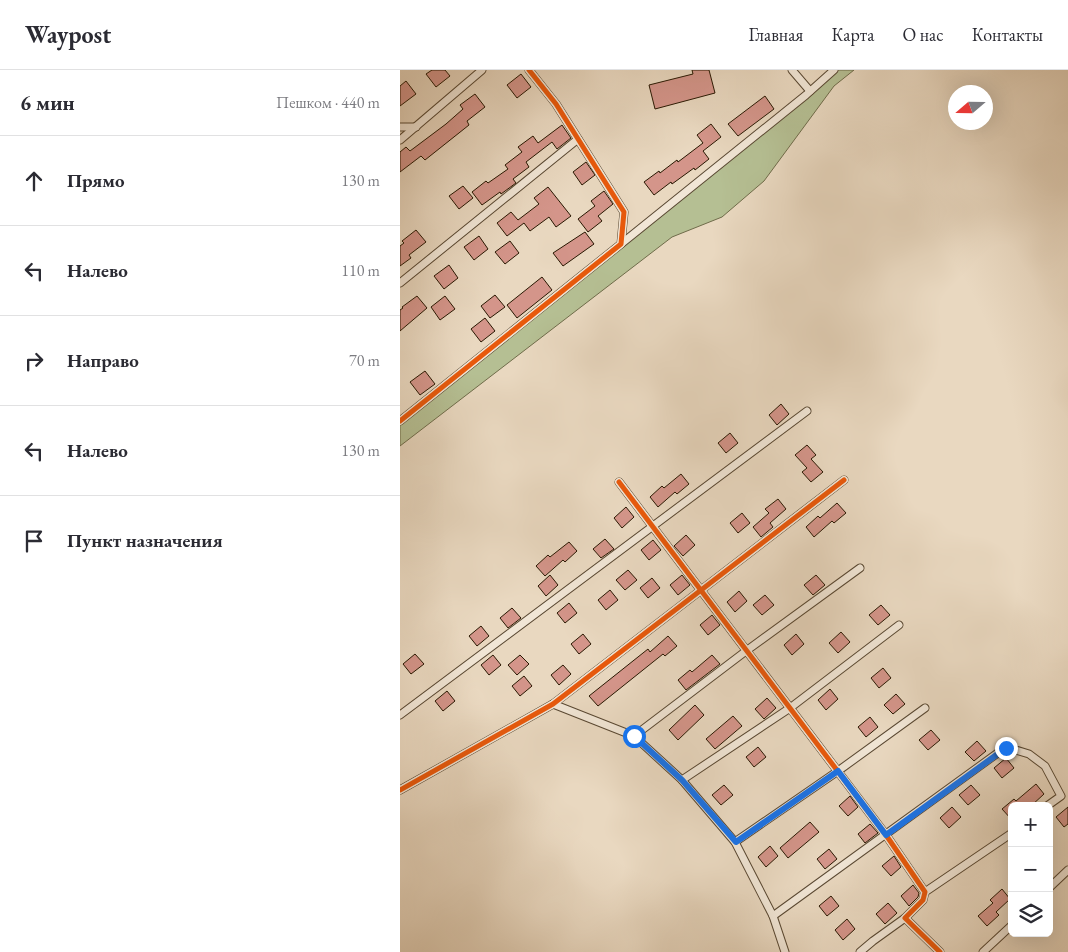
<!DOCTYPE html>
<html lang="ru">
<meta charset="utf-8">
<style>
body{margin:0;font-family:"EB Garamond",serif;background:#f2f2f3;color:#2b2b33}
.controls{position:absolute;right:15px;bottom:15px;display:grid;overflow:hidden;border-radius:8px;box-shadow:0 5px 20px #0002}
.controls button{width:45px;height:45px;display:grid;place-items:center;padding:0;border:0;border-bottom:1px solid #e1e1e2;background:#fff;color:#2b2b33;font:25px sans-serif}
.compass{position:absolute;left:548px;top:15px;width:45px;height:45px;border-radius:50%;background:#fff;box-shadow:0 5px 20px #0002;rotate:250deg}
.stop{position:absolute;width:15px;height:15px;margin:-11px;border:4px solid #1a73e8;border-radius:50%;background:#fff}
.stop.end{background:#1a73e8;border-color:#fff;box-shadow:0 1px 5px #0008}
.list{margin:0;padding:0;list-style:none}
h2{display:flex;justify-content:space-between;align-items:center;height:65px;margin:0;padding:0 20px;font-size:21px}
h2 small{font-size:16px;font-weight:400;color:#7c7c81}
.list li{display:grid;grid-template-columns:32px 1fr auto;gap:15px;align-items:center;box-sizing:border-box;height:90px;padding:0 20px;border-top:1px solid #e1e1e2}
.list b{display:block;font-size:19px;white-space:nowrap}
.list em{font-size:16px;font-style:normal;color:#7c7c81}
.icon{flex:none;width:28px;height:28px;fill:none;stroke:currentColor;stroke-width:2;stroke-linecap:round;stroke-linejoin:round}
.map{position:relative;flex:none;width:668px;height:882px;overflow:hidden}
header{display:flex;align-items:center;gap:30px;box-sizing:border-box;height:70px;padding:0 25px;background:#fff;border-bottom:1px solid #e1e1e2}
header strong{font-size:24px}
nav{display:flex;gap:28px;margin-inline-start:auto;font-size:18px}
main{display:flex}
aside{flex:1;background:#fff}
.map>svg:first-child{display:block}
.green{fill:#b5bf93;stroke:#6f6c4a}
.building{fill:#d4958a;stroke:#291802}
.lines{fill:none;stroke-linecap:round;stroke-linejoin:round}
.street-casing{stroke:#594832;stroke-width:9}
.street{stroke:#f1e6d6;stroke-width:7}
.cycleway-casing{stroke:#f1e6d6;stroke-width:8}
.cycleway{stroke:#e8590c;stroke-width:5}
.route{stroke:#1a73e8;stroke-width:6}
</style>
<header>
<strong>Waypost</strong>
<nav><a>Главная</a><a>Карта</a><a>О нас</a><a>Контакты</a></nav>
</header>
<main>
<aside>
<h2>6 мин<small>Пешком · 440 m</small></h2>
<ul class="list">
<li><svg class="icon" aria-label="ahead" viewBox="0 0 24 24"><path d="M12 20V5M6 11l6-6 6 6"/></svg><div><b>Прямо</b></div><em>130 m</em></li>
<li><svg class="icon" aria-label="left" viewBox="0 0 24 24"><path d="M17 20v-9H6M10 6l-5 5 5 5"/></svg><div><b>Налево</b></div><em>110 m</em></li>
<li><svg class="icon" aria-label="right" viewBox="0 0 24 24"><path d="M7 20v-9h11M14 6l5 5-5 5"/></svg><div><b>Направо</b></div><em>70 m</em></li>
<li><svg class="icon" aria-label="left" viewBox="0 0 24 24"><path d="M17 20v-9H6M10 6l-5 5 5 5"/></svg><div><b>Налево</b></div><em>130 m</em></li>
<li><svg class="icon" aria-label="arrive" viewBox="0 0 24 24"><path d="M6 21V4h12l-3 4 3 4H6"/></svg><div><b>Пункт назначения</b></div></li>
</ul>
</aside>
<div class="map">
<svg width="668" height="882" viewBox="0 0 668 882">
<rect width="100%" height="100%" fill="#e9d8c0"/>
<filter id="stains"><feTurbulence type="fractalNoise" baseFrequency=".004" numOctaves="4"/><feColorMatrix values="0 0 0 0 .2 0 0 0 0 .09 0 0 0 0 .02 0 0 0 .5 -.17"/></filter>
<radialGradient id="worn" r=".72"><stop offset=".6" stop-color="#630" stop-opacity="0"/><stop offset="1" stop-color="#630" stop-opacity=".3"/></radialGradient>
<path class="green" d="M435,0H454L434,16L364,111L322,147L272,167L0,376V352Z"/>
<g class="building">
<path d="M32,0H45L50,6L36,17L26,4Z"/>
<path d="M292,0H309L315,23L255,39L249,15L293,4Z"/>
<path d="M121,4L131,17L117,28L107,15Z"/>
<path d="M6,11L16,24L0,36V16Z"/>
<path d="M75,24L85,37L67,51L69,55L25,90L21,86L0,102V82L6,77L10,81L46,54L63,39L60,35Z"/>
<path d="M365,26L374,39L338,66L328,54Z"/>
<path d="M311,54L321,67L303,81L309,89L295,100L294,98L272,114L271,112L254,125L244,112L259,101L260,103L277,90L278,92L303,73L297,65Z"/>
<path d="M162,55L171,68L157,79L152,72L126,92L129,97L113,109L116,113L101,124L100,122L82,135L72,122L86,111L88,113L108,99L105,95L122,82L118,77L133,66L138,73Z"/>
<path d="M186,92L195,105L182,115L173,102Z"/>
<path d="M63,116L73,128L59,139L49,126Z"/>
<path d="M148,117L171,146L156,157L149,147L130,161L124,153L107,166L97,153L111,142L118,150L139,134L134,128Z"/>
<path d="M204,121L213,134L198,146L202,151L188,162L178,149L195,136L191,131Z"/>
<path d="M16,160L26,172L9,185L11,188L0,196V176L4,173L2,171Z"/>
<path d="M185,162L194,174L163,196L153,183Z"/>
<path d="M79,166L88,179L74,190L64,177Z"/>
<path d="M110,171L119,183L105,194L95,182Z"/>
<path d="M49,195L58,208L44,219L34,206Z"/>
<path d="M142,207L152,220L117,248L107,235Z"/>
<path d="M95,225L105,237L90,248L81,236Z"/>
<path d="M17,226L27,238L0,261V240L3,238L2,237Z"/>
<path d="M45,226L55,239L40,250L31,237Z"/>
<path d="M85,248L95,261L81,272L71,259Z"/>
<path d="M25,301L35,314L20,325L10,312Z"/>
<path d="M381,334L389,344L377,355L369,345Z"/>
<path d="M330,363L338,373L326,383L318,373Z"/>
<path d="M407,375L416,385L411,389L423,402L411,412L402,402L407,398L395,385Z"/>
<path d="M281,404L289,414L277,424L275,422L258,437L250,427L262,416L264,418Z"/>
<path d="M378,429L386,439L370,453L373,457L361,467L353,457L369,443L365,439Z"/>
<path d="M437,433L446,443L434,453L432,451L414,467L406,457L418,446L420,448Z"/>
<path d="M226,437L234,447L222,458L214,448Z"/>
<path d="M342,443L350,453L338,463L330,453Z"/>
<path d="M286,465L295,475L283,486L274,476Z"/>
<path d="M205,469L214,479L201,488L193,479Z"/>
<path d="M253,470L261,480L249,490L241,480Z"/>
<path d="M169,472L177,481L165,492L163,490L145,506L136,496L148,485L150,487Z"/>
<path d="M228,500L237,510L225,520L216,510Z"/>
<path d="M150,505L158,515L146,526L138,516Z"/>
<path d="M282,505L290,515L278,525L270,515Z"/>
<path d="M416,505L425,515L413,525L404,515Z"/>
<path d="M252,508L260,518L248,528L240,518Z"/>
<path d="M210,520L218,530L206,540L198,530Z"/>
<path d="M339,521L347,531L335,542L327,532Z"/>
<path d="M365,525L374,535L362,545L353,535Z"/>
<path d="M169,533L177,543L165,553L157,543Z"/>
<path d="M481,535L490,545L478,555L469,545Z"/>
<path d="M112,538L121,548L108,558L100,548Z"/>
<path d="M312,545L320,555L308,565L300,555Z"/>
<path d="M81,556L89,566L77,576L69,566Z"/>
<path d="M441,562L450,572L438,583L429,573Z"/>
<path d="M183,564L191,574L179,584L171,574Z"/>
<path d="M396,564L404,574L392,585L384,575Z"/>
<path d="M268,566L277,576L265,586L263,584L198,636L189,626L248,579L250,582Z"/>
<path d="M15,584L24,594L11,604L3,594Z"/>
<path d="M93,585L101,595L89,605L81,595Z"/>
<path d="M120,585L129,594L117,605L108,595Z"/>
<path d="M312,585L320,594L286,620L278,610L290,600L292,602Z"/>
<path d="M163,595L171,604L159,615L151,605Z"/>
<path d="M483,598L491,608L479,618L471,608Z"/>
<path d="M124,606L132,616L120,626L112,616Z"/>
<path d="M430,619L438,629L426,640L418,630Z"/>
<path d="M47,621L55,631L43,641L35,631Z"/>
<path d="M496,624L505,634L493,644L484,635Z"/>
<path d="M367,628L376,638L364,649L355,639Z"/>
<path d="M295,635L304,645L278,670L269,660Z"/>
<path d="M333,646L342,656L315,679L306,669Z"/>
<path d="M470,647L478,657L466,667L458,657Z"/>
<path d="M531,660L540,670L528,680L519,670Z"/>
<path d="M577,671L586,681L574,691L565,682Z"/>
<path d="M358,677L366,687L354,697L346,687Z"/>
<path d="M606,688L614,698L602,708L594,698Z"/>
<path d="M636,714L644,724L631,736H612V750L602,739L614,729L616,731Z"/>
<path d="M324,715L333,725L321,735L312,725Z"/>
<path d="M571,715L580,725L568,735L559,725Z"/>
<path d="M450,726L458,737L448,746L439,736Z"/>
<path d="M552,737L561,747L549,758L540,748Z"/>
<path d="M668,737V754L664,757L656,747Z"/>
<path d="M410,752L419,762L388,788L380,778Z"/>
<path d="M470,754L478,763L465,773L458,764Z"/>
<path d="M370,776L378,786L366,797L358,787Z"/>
<path d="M429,779L437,789L425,799L417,789Z"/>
<path d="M494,786L501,797L491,806L482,796Z"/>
<path d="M513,815L519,823L518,827L509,836L501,826Z"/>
<path d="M602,819L610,829L596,842L599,845L587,856L578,846L593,833L590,830Z"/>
<path d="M431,826L439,836L427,846L419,836Z"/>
<path d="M488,833L497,843L485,854L476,844Z"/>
<path d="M447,849L455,859L443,870L435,860Z"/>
</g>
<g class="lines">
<defs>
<g id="street">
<path d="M392,0L410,21"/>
<path d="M0,57H16"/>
<path d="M0,70L82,0"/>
<path d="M221,174L406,25L434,0"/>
<path d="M0,213L178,69"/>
<path d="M0,351L221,174L224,142L156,34L129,0"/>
<path d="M219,412L486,765L525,822L523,830L505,848L540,882"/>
<path d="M153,634L234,666L282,710L335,772L373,846L385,882"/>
<path d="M0,645L407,341"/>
<path d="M234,666L346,581L460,498"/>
<path d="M282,710L390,638L499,555"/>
<path d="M0,720L153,634L444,410"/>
<path d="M335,772L438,701L525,638"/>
<path d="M649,818L668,800"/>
<path d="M525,822L612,763"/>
<path d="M373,846L606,677L629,684L645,696L661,726L647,736"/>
<path d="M460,882L473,871L505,848"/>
<path d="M583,882L612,855"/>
</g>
</defs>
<use href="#street" class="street-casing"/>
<use href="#street" class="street"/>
<defs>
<g id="cycleway">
<path d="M0,351L221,174L224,142L156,34L129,0"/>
<path d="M219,412L486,765L525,822L523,830L505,848L540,882"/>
<path d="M0,720L153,634L444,410"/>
</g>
</defs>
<use href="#cycleway" class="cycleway-casing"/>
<use href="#cycleway" class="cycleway"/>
</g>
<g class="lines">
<path class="route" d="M234,666L282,710L336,772L438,701L486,765L606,678"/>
</g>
<rect width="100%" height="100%" filter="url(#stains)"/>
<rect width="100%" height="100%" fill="url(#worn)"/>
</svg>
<div class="controls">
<button>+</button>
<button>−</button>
<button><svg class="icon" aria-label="layers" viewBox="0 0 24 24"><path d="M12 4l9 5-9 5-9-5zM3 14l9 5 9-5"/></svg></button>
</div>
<svg class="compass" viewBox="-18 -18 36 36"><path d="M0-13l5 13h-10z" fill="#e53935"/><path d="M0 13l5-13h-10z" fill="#7c7c81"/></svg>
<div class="stop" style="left:234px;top:666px"></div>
<div class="stop end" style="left:606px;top:678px"></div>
</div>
</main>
